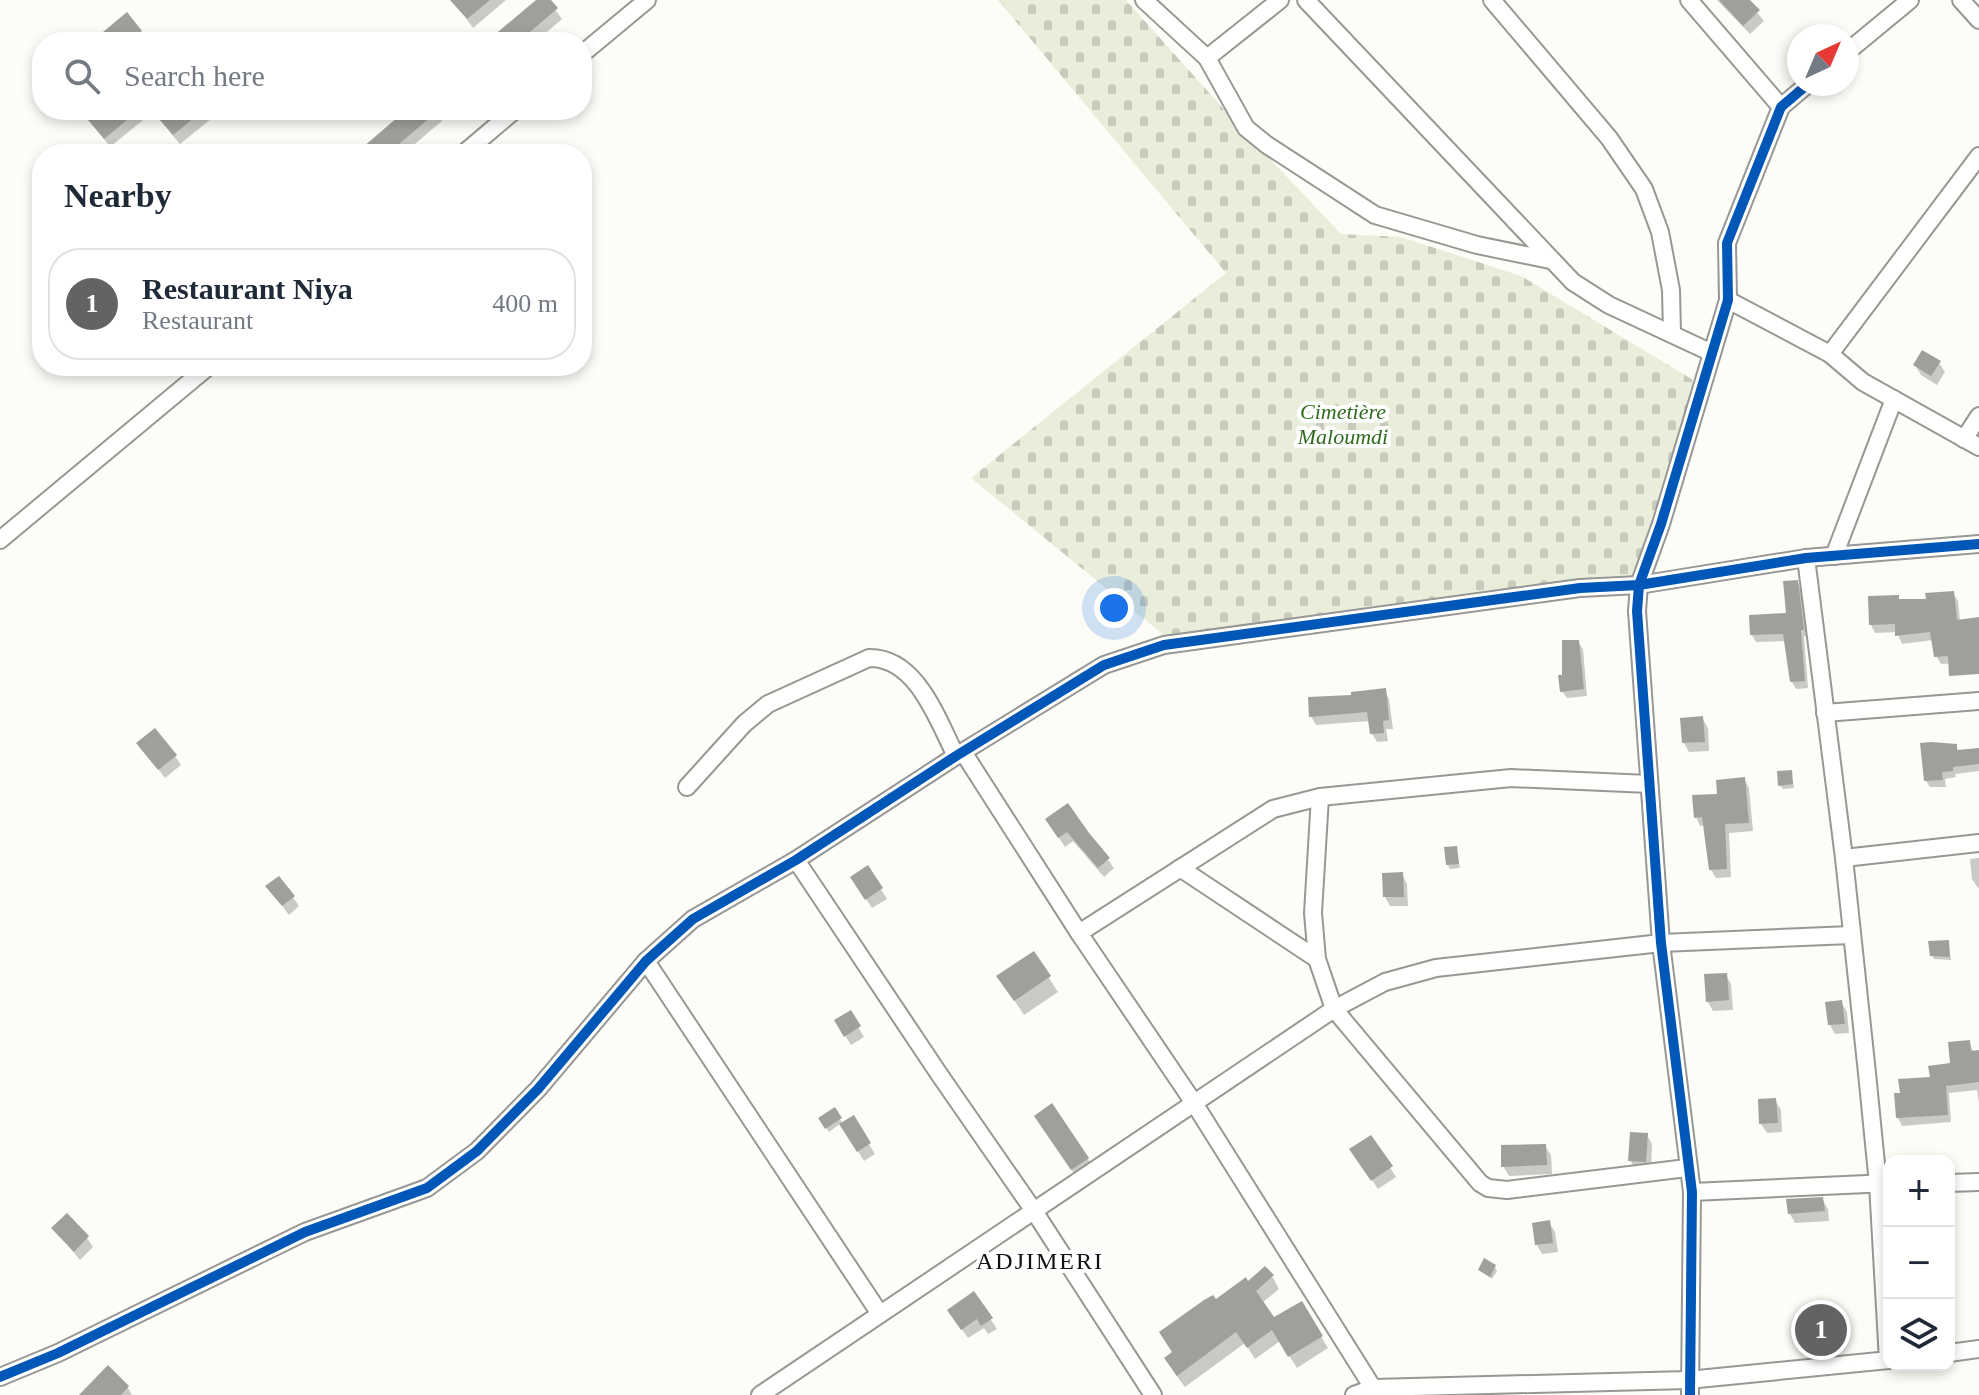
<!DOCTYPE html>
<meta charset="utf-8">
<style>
body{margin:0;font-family:Georgia,serif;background:#f2f2f3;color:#1f2937}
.controls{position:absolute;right:24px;bottom:24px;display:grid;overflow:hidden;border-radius:16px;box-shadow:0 4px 12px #0003}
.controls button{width:72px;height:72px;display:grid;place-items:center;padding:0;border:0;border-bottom:2px solid #e0e1e3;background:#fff;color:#1f2937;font:40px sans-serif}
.compass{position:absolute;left:1787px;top:24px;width:72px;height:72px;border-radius:50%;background:#fff;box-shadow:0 4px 12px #0003;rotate:44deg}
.you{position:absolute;left:1114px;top:608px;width:28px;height:28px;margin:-20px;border:6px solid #fff;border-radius:50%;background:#1a73e8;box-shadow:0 0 0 12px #1a73e833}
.badge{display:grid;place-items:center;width:52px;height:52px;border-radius:50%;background:#646362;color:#fff;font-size:26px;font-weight:700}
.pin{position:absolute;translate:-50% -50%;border:4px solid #fff;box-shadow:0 2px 8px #0006}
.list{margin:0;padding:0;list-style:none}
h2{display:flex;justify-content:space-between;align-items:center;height:104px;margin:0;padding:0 32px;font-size:34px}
h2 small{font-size:26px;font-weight:400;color:#747a83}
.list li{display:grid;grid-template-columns:52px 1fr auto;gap:24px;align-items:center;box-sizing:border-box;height:112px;margin:0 16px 16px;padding:0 16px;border:2px solid #e0e1e3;border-radius:32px}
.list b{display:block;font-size:30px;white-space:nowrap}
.list p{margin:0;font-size:26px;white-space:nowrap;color:#747a83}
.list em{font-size:26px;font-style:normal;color:#747a83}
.icon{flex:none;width:44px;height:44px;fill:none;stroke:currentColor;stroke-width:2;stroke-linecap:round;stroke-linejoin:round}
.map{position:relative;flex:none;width:1979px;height:1395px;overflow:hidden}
.search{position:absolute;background:#fff;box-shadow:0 4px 12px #0003;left:32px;top:32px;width:560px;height:88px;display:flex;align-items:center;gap:20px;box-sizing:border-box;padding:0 28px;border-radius:32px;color:#747a83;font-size:30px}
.panel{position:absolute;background:#fff;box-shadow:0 4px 12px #0003;left:32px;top:144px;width:560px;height:232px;border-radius:32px}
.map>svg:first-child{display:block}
.cemetery{fill:url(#cemetery-stones)}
.shadow{fill:#0003}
.building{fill:#a19f9c}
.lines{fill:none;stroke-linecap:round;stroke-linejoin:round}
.minor-casing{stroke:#979795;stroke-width:20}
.minor{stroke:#fffffe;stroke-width:16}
.cycleway-casing{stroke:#fff;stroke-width:15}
.cycleway{stroke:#0057b8;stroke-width:10}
.labels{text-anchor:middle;stroke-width:8;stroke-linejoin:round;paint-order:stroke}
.park-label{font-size:22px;font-style:italic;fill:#2f6b1f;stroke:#fff}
.neighbourhood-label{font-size:24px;letter-spacing:2px;fill:#111;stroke:#fff}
</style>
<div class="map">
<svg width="1979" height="1395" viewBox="0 0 1979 1395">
<defs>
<pattern id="cemetery-stones" width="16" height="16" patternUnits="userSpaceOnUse" patternTransform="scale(2)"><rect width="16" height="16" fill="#e9eedb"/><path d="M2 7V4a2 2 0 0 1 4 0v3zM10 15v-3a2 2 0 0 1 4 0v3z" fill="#c7cbbb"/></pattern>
</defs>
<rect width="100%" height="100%" fill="#fdfcf7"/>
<path class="cemetery" d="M998,0H1126L1236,123L1341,234L1401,237L1521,276L1708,389L1636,577L1165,636L971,478L1226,273Z"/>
<g class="shadow">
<path d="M461,0H506L473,28L456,4Z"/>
<path d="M540,0H548L562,19L535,42H489Z"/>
<path d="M1717,0H1747L1764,21L1750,34Z"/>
<path d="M141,32L145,42H96Z"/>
<path d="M104,110H206L211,119L180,144L153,112L110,147L91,121Z"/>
<path d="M410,110H436L442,121L403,154H359Z"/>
<path d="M233,147L239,154H224Z"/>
<path d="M1939,363L1945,372L1937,385L1921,375L1915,365Z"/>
<path d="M1797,582L1801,589L1807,636H1804L1808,688L1796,689L1792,682L1786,641L1756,642L1752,635L1788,615Z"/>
<path d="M1953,593L1958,601L1960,621L1979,619V644L1962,663L1941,664L1936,656L1933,640L1902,644L1897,632L1875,633L1871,625L1898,597L1900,601H1928Z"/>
<path d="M1578,642L1583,649L1587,696L1567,698L1562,691L1564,676Z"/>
<path d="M1384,690L1389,699L1393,729H1386L1388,741L1377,742L1372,734L1370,721L1316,725L1311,716L1353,697Z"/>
<path d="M1702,718L1708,728L1709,751L1689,752L1684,743Z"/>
<path d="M139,744L175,756L181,765L165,778Z"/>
<path d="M1956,746L1959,752L1979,750V771L1955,774L1956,777L1945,779L1946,787H1930L1926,781Z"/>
<path d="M1791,772L1794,788L1783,789L1780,785Z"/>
<path d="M1744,779L1749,788L1753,831L1729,833L1731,877L1716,878L1711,870L1705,825L1700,826L1696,817L1719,795Z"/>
<path d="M1068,806L1114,868L1104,877L1073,841L1065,847L1053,829Z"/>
<path d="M1456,848L1460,868L1450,869L1448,865Z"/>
<path d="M1979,858V888H1978L1972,879L1970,859Z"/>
<path d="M868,868L887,899L872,908L852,878Z"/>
<path d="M1402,874L1407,884L1408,906H1390L1385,897Z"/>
<path d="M268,887L293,897L299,906L289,915Z"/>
<path d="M1948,942L1951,960L1934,959L1932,955Z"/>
<path d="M1033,953L1058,992L1024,1015L1008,991Z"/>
<path d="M1726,975L1731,984L1733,1010L1713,1011L1708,1002Z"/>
<path d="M1841,1002L1847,1012L1849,1033L1835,1034L1830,1025Z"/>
<path d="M850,1013L864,1037L851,1045L836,1021Z"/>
<path d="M1969,1042L1974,1053L1979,1052V1103L1977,1090L1949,1093L1951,1122L1902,1126L1898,1118L1897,1095L1932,1079L1952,1065Z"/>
<path d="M1775,1100L1781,1110L1782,1132L1767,1133L1761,1124Z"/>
<path d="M834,1110L843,1124L853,1118L875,1154L864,1161L841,1123L829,1132L820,1119Z"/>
<path d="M1046,1131L1088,1159L1096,1174L1081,1184Z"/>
<path d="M1647,1135L1652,1144L1651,1171L1636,1170L1630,1160Z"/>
<path d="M1371,1137L1396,1177L1378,1189L1358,1159Z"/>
<path d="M1545,1146L1551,1155L1552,1174L1509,1176L1503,1166Z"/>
<path d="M1822,1199L1828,1209L1829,1221L1795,1223L1790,1214Z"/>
<path d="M1549,1222L1555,1232L1558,1252L1542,1254L1537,1245Z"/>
<path d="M54,1228L87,1238L93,1247L80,1260Z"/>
<path d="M1495,1267L1497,1271L1492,1279L1480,1270Z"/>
<path d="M1272,1276L1279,1289L1262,1303L1274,1320L1301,1303L1328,1348L1297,1368L1280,1341L1255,1359L1245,1343L1185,1387L1173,1371L1215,1302L1248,1284Z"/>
<path d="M974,1294L997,1329L988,1334L984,1328L968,1338L955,1320Z"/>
<path d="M108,1368L128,1388L132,1395H91Z"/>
</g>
<g class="building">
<path d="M450,0H490L467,19Z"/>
<path d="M536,0H551L558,8L518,42H486Z"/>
<path d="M1719,0H1750L1760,10L1743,26Z"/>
<path d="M127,12L142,31L128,42H91Z"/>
<path d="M101,110H139L104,139L88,120Z"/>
<path d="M172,110H204L173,135L160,120Z"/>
<path d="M406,110H439L387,154H355Z"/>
<path d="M1922,350L1941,361L1931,376L1913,365Z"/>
<path d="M1798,580L1804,630H1801L1805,681L1790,682L1783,634L1750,635L1749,615L1786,613L1783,581Z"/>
<path d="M1954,591L1957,620L1979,617V674L1949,676L1948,656L1934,657L1930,632L1895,636V624L1869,625L1868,596L1899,595V599H1926L1925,593Z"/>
<path d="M1562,640H1579L1584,689L1560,692L1558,675H1562Z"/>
<path d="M1386,688L1389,720L1383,721L1384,733L1370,734L1367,712L1309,717L1308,697L1351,695V692Z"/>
<path d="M1703,716L1705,742L1682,743L1680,718Z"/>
<path d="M155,728L177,755L158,770L136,743Z"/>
<path d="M1931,742L1957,744V750L1979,748V764L1953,767V771L1942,772L1943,780L1924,781L1920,743Z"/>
<path d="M1792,770L1793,784L1778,786L1777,771Z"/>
<path d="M1745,777L1749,823L1725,824L1727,869L1709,870L1702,817L1694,818L1692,795L1717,794L1716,780Z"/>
<path d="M1068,803L1089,833L1110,858L1098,868L1067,832L1058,838L1045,819Z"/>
<path d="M1457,846L1459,864L1446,865L1444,847Z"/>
<path d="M868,865L883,888L865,900L850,877Z"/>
<path d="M1403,872L1404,897H1383L1382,873Z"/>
<path d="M279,876L295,896L282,906L265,886Z"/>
<path d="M1949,940L1950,957L1930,956L1928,941Z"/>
<path d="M1034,951L1051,976L1014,1001L996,976Z"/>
<path d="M1727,973L1729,1000L1706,1002L1704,974Z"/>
<path d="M1842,1000L1845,1024L1828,1025L1825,1002Z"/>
<path d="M851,1010L861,1026L844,1037L834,1020Z"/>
<path d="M1970,1040L1971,1051L1979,1050V1082L1946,1086L1948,1115L1896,1118L1894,1093H1900L1898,1079L1930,1077L1928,1066L1950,1063L1948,1042Z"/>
<path d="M1776,1098L1778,1123L1759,1124L1758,1099Z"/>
<path d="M1052,1103L1089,1158L1071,1170L1034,1116Z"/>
<path d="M835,1107L842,1118L825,1129L818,1118Z"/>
<path d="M854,1115L871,1143L857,1152L839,1124Z"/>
<path d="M1630,1132L1648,1133L1646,1162L1628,1161Z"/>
<path d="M1371,1135L1393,1166L1371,1181L1349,1149Z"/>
<path d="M1546,1144L1547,1165L1501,1167V1145Z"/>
<path d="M1823,1197L1825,1211L1788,1214L1786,1199Z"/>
<path d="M67,1213L89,1236L74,1252L51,1228Z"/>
<path d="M1550,1220L1553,1243L1535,1245L1532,1223Z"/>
<path d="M1484,1258L1496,1265L1490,1277L1478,1270Z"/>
<path d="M1265,1266L1274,1275L1256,1291L1274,1317L1302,1301L1323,1336L1288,1357L1272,1330L1247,1348L1236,1332L1177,1376L1164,1358L1172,1352L1159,1332L1204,1300L1213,1295L1216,1299L1246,1277L1248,1281Z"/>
<path d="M974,1291L993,1318L981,1326L977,1319L961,1330L947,1310Z"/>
<path d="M108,1365L129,1386L121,1395H79Z"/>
</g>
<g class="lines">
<defs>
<g id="minor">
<path d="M1144,0L1207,58L1246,128L1267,145L1375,215L1477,245L1550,260"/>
<path d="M1306,0L1573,282L1609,305L1712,353"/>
<path d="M1492,0L1609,138L1644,189L1660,232L1671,290L1672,334"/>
<path d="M1689,0L1781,107"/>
<path d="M1961,0L1979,20"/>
<path d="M1847,52L1910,0"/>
<path d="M582,54L647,0"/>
<path d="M1207,58L1280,0"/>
<path d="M463,154L515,110"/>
<path d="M1728,300L1830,354L1863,382L1979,447"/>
<path d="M1830,354L1979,156"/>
<path d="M1964,439L1979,416"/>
<path d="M0,540L209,366"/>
<path d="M1834,556L1894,399"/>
<path d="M1806,558L1844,858L1867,1073L1878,1184L1888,1360"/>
<path d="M1825,713L1979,701"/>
<path d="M963,752L1079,933L1194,1103L1373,1388"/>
<path d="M687,787L744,724L768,704L869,658C917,657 938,721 956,756"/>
<path d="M1320,797L1313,913L1317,959L1334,1009L1480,1183L1488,1188L1507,1190L1687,1168"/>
<path d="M1844,858L1979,843"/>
<path d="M796,860L939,1074L1034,1211L1153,1395"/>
<path d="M1180,868L1317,959"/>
<path d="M1079,933L1273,809L1320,797L1511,778L1649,784"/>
<path d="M646,961L880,1314"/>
<path d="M1949,1183L1979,1182"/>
<path d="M1692,1192L1889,1183"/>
<path d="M1949,1353L1979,1349"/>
<path d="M0,1377L58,1353L305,1232L427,1188L477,1151L538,1089L646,961L693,919L796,860L956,756L1104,665L1164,645L1580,588L1639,585L1806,558L1979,544"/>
<path d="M760,1395L1334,1009L1385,982L1436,968L1661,943L1851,935"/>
<path d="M1354,1395L1373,1388L1688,1380L1889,1360"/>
<path d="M1690,1395L1692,1192L1661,943L1637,611L1639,585L1661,524L1728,300L1727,243L1781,107L1808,84"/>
</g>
</defs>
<use href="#minor" class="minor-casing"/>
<use href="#minor" class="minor"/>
<defs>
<g id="cycleway">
<path d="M0,1377L58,1353L305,1232L427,1188L477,1151L538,1089L646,961L693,919L796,860L956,756L1104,665L1164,645L1580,588L1639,585L1806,558L1979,544"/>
<path d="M1690,1395L1692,1192L1661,943L1637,611L1639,585L1661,524L1728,300L1727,243L1781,107L1808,84"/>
</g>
</defs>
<use href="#cycleway" class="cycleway-casing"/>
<use href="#cycleway" class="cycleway"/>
</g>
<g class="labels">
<g class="park-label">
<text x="1343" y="419">Cimetière<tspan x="1343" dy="25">Maloumdi</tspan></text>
</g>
<g class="neighbourhood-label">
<text x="1040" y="1269">ADJIMERI</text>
</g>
</g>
</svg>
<div class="controls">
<button>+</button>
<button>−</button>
<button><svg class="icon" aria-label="layers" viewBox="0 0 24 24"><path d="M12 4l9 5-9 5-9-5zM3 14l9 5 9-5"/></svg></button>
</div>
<svg class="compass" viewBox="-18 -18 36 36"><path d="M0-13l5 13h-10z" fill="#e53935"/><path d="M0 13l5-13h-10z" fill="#747a83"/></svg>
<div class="you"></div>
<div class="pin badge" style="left:1821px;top:1330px">1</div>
<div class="search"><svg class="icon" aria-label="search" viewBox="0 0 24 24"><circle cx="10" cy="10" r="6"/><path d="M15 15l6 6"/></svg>Search here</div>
<section class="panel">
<h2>Nearby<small></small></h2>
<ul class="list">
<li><span class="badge">1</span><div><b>Restaurant Niya</b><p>Restaurant</p></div><em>400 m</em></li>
</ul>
</section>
</div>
